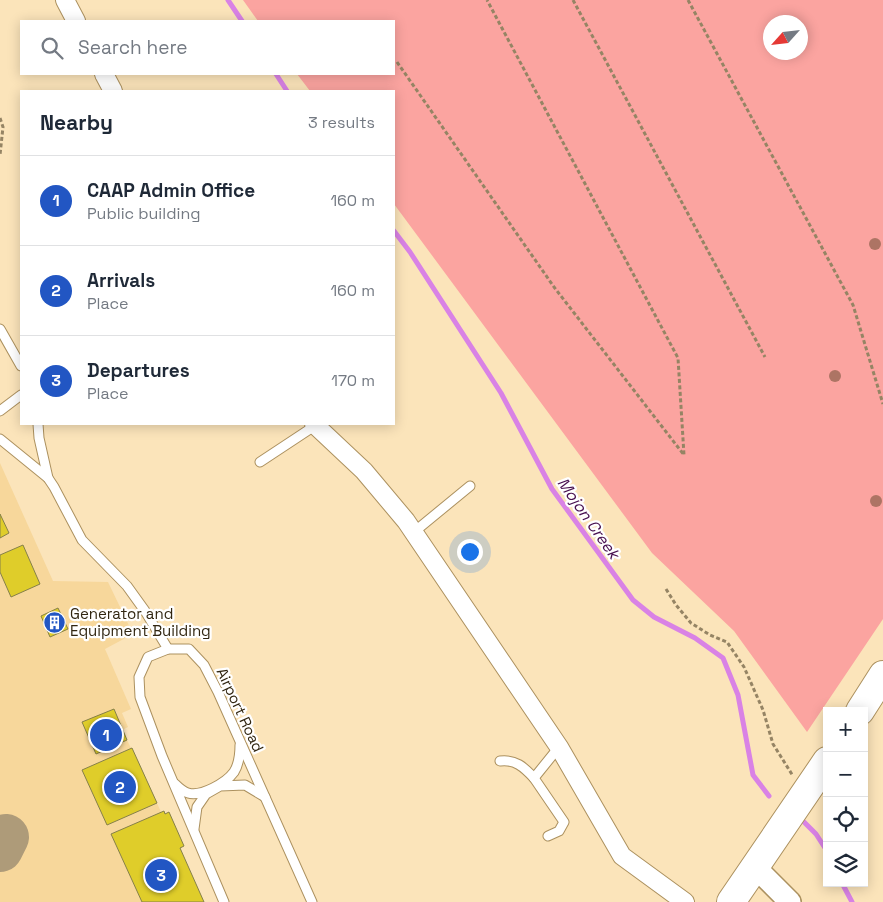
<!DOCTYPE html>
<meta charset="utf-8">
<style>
body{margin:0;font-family:"Space Grotesk",sans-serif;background:#f2f2f3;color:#1f2937}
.controls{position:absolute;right:15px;bottom:15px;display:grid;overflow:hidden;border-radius:0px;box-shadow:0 2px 12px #0003}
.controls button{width:45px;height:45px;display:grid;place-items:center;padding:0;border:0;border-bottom:1px solid #e0e1e3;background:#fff;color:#1f2937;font:25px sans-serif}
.compass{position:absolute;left:763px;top:15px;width:45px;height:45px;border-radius:50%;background:#fff;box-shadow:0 2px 12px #0003;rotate:243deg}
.you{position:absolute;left:469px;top:551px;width:18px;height:18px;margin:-12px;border:4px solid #fff;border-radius:50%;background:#1a73e8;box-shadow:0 0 0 8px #1a73e833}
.badge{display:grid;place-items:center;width:32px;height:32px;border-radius:50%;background:#2256c3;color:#fff;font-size:16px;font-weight:700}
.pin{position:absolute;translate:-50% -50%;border:2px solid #fff;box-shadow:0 1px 5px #0006}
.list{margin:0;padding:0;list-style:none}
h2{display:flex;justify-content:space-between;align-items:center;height:65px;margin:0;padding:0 20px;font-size:21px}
h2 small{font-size:16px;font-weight:400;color:#747a83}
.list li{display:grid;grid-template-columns:32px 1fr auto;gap:15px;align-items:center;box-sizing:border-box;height:90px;padding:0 20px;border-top:1px solid #e0e1e3}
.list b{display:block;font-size:19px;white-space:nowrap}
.list p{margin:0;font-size:16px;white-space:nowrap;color:#747a83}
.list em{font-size:16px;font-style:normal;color:#747a83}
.icon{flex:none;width:28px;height:28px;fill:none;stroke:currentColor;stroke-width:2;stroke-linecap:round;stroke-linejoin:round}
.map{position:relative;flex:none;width:883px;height:902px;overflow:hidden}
.search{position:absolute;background:#fff;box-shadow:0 2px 12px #0003;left:20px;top:20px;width:375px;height:55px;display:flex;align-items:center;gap:12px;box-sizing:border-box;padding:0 18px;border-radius:0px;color:#747a83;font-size:19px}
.panel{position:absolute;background:#fff;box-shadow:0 2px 12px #0003;left:20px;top:90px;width:375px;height:335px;border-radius:0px}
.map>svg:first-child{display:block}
.built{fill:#f7d79b}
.green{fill:#fba4a0;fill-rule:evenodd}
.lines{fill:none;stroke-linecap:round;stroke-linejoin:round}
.stream{stroke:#d982e5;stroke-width:5}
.taxiway{stroke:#ae9b79;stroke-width:46}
.building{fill:#dfcd2a;stroke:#868049}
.service-casing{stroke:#ac915f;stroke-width:11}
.minor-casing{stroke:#ac915f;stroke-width:20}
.tertiary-casing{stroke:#ac915f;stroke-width:24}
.trunk-casing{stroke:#ac915f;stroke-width:30}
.path{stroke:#958464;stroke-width:3;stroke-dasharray:4 2.5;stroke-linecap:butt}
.service{stroke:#fff;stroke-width:9}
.minor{stroke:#fff;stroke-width:18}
.tertiary{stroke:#fff;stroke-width:21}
.trunk{stroke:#fff;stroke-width:28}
.tree{fill:#ad7464}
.labels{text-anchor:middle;stroke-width:4.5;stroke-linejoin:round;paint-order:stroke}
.poi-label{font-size:15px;fill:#312611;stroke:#fff;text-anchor:start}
.street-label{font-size:15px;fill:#312611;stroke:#fff}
.water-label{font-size:16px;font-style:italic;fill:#470f4f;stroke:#fff}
</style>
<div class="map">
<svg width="883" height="902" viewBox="0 0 883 902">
<rect width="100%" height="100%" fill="#fbe4ba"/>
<path class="built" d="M0,463L53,581L108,582L133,634L105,649L131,709L122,713L128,727L122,730L131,748H132L161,812L164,811L165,814L169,812L184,846L180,849L204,902H0Z"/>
<path class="green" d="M243,0H883V619L807,732L734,631L652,553L394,204V91H310L297,74H394V21H258ZM770,22H800V52H770Z"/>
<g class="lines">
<g class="stream">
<path d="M228,0L242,21"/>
<path d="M276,74L287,91"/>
<path d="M394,231L410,252L501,393L552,489L633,600L654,617L695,638L723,658L738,695L753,775L769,796"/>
<path d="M803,821L816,834L827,851"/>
<path d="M842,883L852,902"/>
</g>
<path class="taxiway" d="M0,849L6,837"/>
</g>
<g class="building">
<path d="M0,514L9,533L0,538Z"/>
<path d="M23,545L40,584L11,597L0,572V555Z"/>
<path d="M58,608L68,629L50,637L41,616Z"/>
<path d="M114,709L127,740L96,754L82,722Z"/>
<path d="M132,748L157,803L107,825L82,770Z"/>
<path d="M164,811L165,814L169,812L184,846L180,848L204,902H142L111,834Z"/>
</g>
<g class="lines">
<defs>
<g id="service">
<path d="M0,329L21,366"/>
<path d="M0,411L21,395"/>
<path d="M38,424L39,438L48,478"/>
<path d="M0,439L48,478L54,487L82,540L127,586L145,611L168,649"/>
<path d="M260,462L316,425"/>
<path d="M414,532L470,486"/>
<path d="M500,761C515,759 524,767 534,778"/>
<path d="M175,784C178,787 184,792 188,793C201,797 226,783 234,772C239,764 240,755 240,745"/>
<path d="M194,829L197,807L206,794L220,786L245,785L265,797"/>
<path d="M548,836L559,831L564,822L534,778L559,747"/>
<path d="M224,902L162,756L140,697L139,677L148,657L168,649H189L204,665L218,692L312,902"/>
</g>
<g id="minor">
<path d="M65,0L76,21"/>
<path d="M104,74L113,91"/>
<path d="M314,424L364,471L406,521L559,747L622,856L685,902"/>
</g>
<path id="tertiary" d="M755,867L790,902"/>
<g id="trunk">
<path d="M860,711L883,675"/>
<path d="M731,902L827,761"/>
</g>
</defs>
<use href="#service" class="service-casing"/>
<use href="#minor" class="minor-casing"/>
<use href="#tertiary" class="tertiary-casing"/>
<use href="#trunk" class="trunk-casing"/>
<g class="path">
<path d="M573,0L765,357"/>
<path d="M688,0L853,305L883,404"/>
<path d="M397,62L554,287L684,455L678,358L487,0"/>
<path d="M0,118L3,127L0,155"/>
<path d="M666,589L676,605L691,623L710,635L727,642L744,667L763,710L773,744L793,776"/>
</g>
<use href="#service" class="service"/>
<use href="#minor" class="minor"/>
<use href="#tertiary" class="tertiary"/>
<use href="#trunk" class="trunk"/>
</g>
<g class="tree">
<circle cx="875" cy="244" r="6"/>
<circle cx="835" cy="376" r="6"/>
<circle cx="876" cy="501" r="6"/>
</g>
<defs>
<symbol id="building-disc" viewBox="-11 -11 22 22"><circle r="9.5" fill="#2256c3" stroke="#fff"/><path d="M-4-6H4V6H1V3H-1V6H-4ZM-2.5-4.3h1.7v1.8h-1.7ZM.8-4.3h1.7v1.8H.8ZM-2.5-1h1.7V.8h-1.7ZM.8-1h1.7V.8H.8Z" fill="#fff"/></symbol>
</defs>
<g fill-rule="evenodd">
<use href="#building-disc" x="42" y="610" width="25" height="25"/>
</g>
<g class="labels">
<g class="poi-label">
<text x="70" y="619">Generator and<tspan x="70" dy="17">Equipment Building</tspan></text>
</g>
<g class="street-label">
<text transform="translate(240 710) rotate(65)" y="5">Airport Road</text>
</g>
<g class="water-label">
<text transform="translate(589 518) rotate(55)" y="6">Mojon Creek</text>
</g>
</g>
</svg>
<div class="controls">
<button>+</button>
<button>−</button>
<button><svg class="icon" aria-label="locate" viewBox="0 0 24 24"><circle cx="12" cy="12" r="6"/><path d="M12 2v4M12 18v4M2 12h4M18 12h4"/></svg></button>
<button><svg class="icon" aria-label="layers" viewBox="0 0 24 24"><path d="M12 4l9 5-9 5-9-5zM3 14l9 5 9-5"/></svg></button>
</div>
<svg class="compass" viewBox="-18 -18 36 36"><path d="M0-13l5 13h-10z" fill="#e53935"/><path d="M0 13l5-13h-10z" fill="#747a83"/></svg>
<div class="you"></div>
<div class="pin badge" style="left:106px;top:735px">1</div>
<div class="pin badge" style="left:120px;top:787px">2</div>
<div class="pin badge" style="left:161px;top:875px">3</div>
<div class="search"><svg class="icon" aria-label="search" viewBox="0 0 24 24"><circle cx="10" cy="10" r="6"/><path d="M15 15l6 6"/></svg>Search here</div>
<section class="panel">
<h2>Nearby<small>3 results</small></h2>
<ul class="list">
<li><span class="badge">1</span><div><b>CAAP Admin Office</b><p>Public building</p></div><em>160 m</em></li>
<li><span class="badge">2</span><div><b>Arrivals</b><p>Place</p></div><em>160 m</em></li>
<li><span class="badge">3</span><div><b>Departures</b><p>Place</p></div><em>170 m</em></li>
</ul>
</section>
</div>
